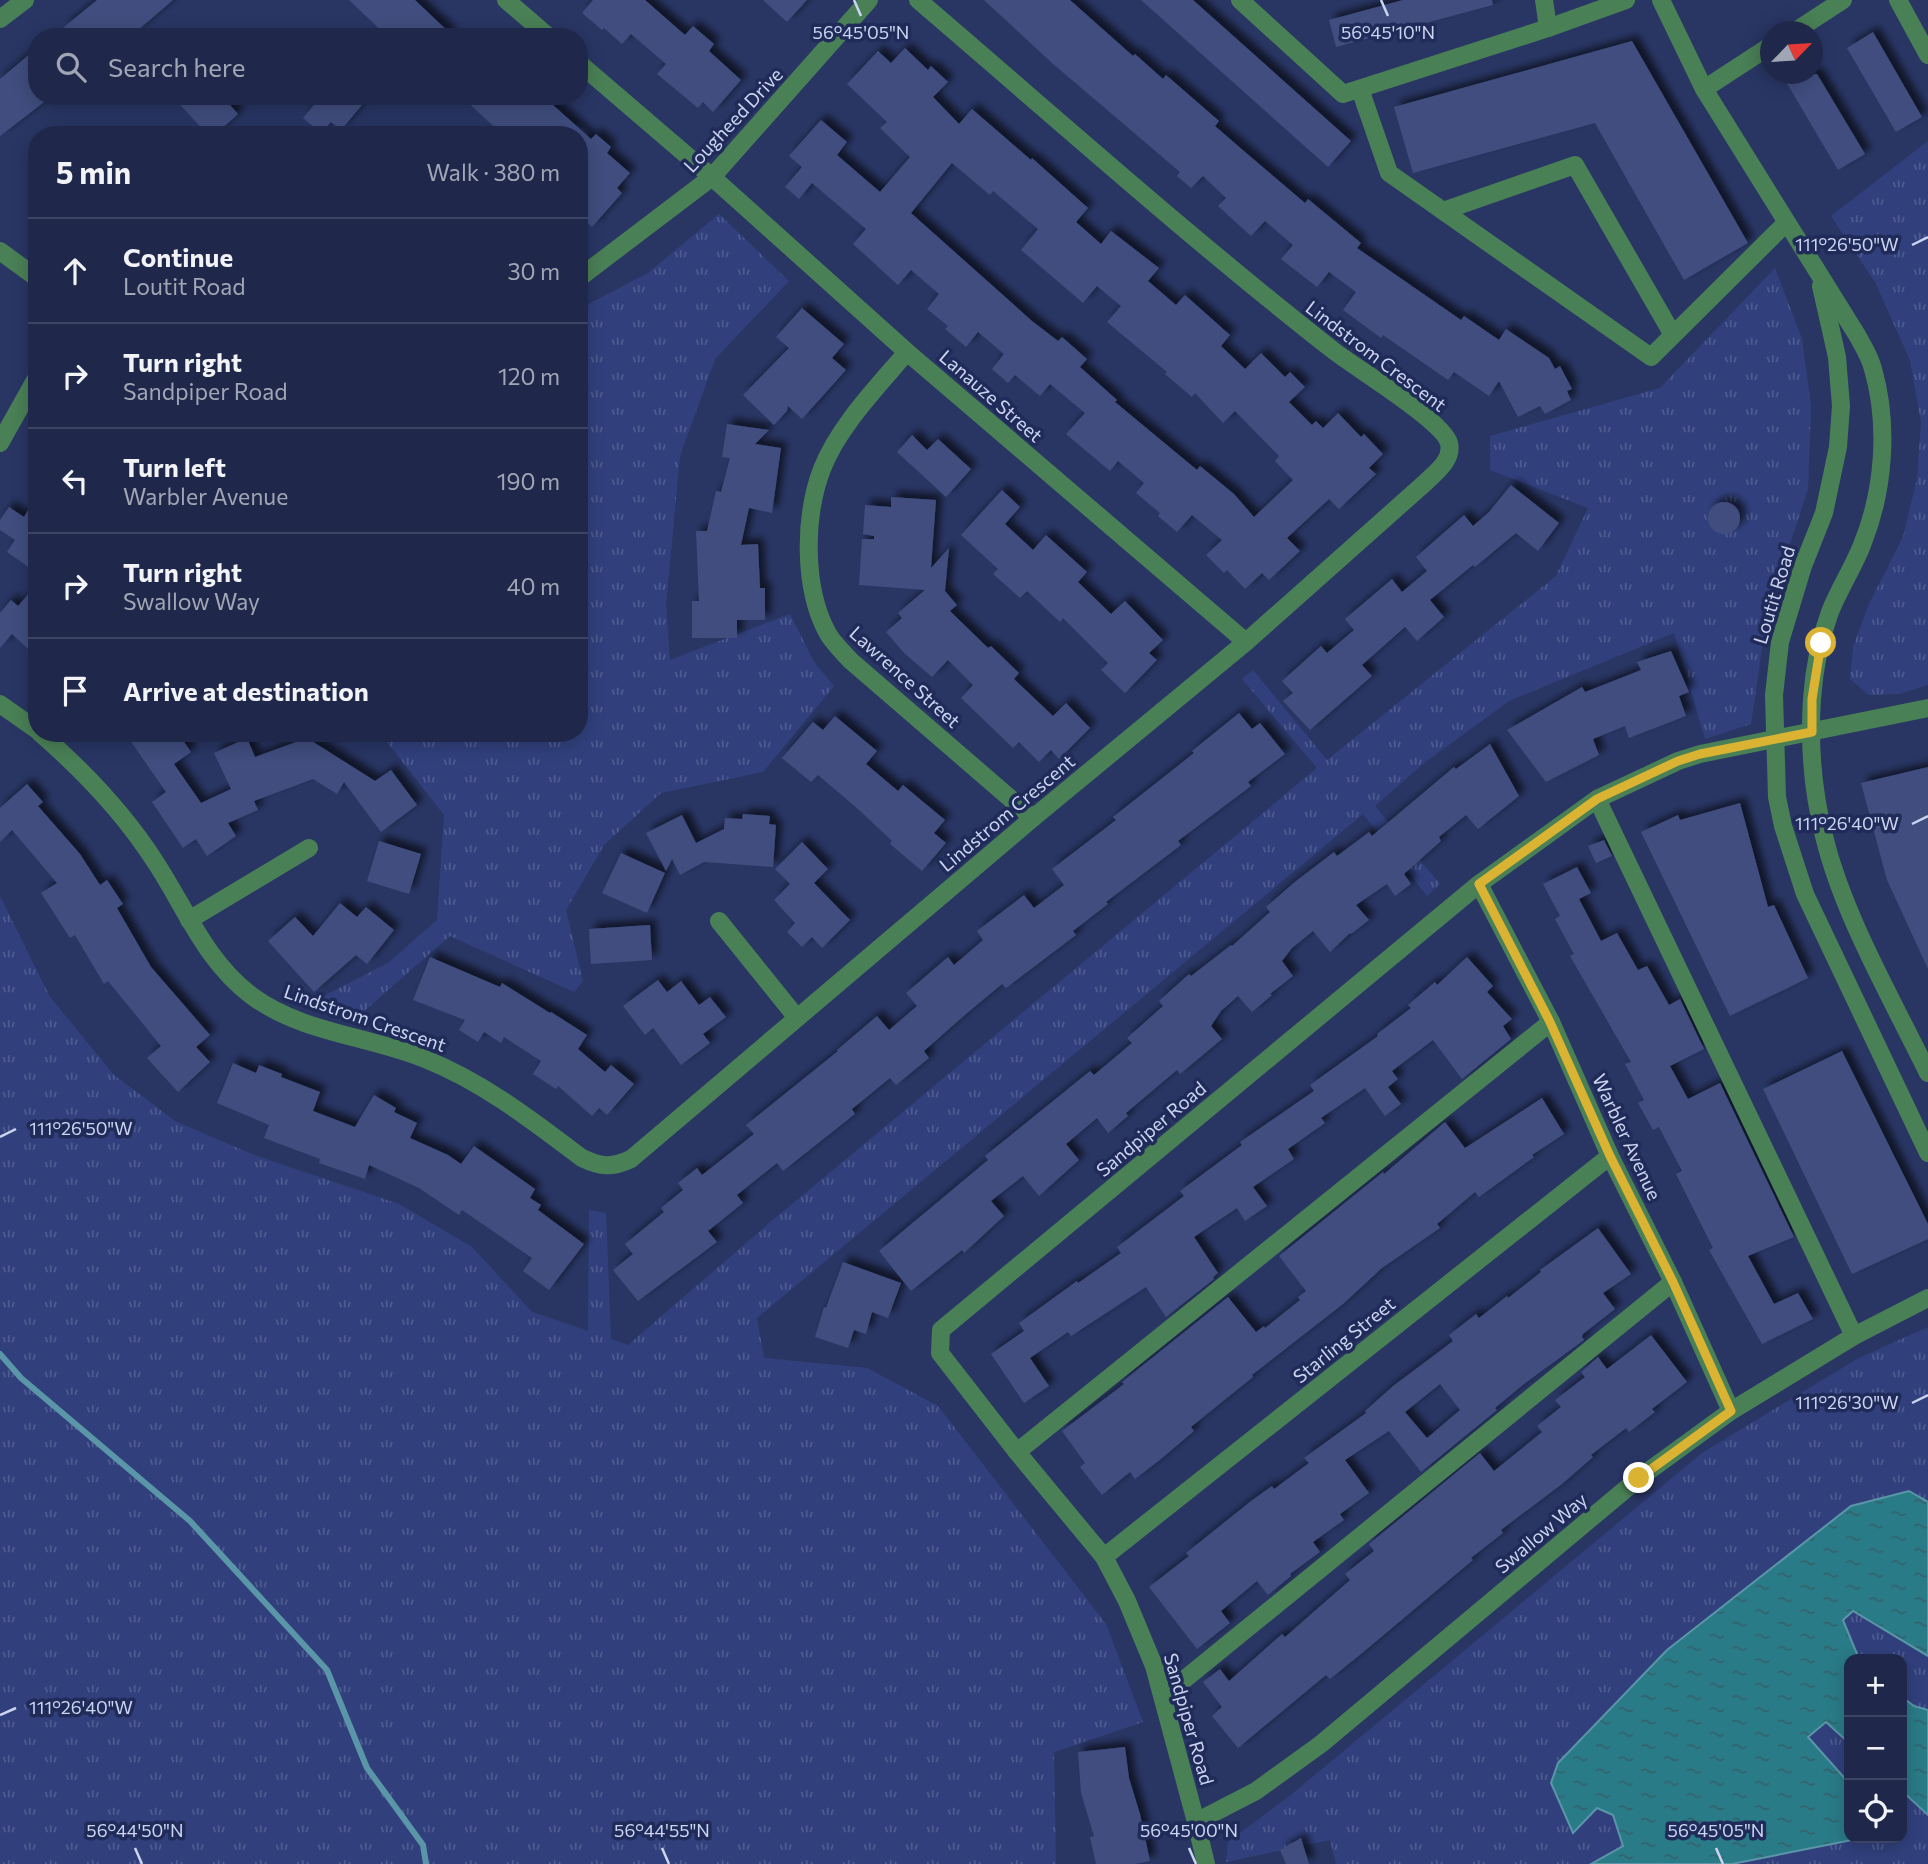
<!DOCTYPE html>
<meta charset="utf-8">
<style>
body{margin:0;font-family:Commissioner,sans-serif;background:#273052;color:#f1f3f6}
.controls{position:absolute;right:21px;bottom:21px;display:grid;overflow:hidden;border-radius:14px;box-shadow:0 4px 18px #0003}
.controls button{width:63px;height:63px;display:grid;place-items:center;padding:0;border:0;border-bottom:2px solid #3c4463;background:#1f284b;color:#f1f3f6;font:35px sans-serif}
.compass{position:absolute;left:1760px;top:21px;width:63px;height:63px;border-radius:50%;background:#1f284b;box-shadow:0 4px 18px #0003;rotate:65deg}
.stop{position:absolute;width:21px;height:21px;margin:-16px;border:5px solid #dbb333;border-radius:50%;background:#fff}
.stop.end{background:#dbb333;border-color:#fff;box-shadow:0 2px 7px #0008}
.list{margin:0;padding:0;list-style:none}
h2{display:flex;justify-content:space-between;align-items:center;height:91px;margin:0;padding:0 28px;font-size:30px}
h2 small{font-size:23px;font-weight:400;color:#a1a6b5}
.list li{display:grid;grid-template-columns:46px 1fr auto;gap:21px;align-items:center;box-sizing:border-box;height:105px;padding:0 28px;border-top:2px solid #3c4463}
.list b{display:block;font-size:26px;white-space:nowrap}
.list p{margin:0;font-size:23px;white-space:nowrap;color:#a1a6b5}
.list em{font-size:23px;font-style:normal;color:#a1a6b5}
.icon{flex:none;width:38px;height:38px;fill:none;stroke:currentColor;stroke-width:2;stroke-linecap:round;stroke-linejoin:round}
.map{position:relative;flex:none;width:1928px;height:1864px;overflow:hidden}
.search{position:absolute;background:#1f284b;box-shadow:0 4px 18px #0003;left:28px;top:28px;width:560px;height:77px;display:flex;align-items:center;gap:18px;box-sizing:border-box;padding:0 24px;border-radius:28px;color:#a1a6b5;font-size:26px}
.panel{position:absolute;background:#1f284b;box-shadow:0 4px 18px #0003;left:28px;top:126px;width:560px;height:616px;border-radius:28px}
.map>svg:first-child{display:block}
.park{fill:url(#park-tufts);fill-rule:evenodd}
.water{fill:url(#water-ripples);stroke:#5a96a8;stroke-width:2}
.lines{fill:none;stroke-linecap:round;stroke-linejoin:round}
.stream{stroke:#5a96a8;stroke-width:6}
.building{fill:#3f4e7e;fill-rule:evenodd;filter:url(#shadow)}
.minor{stroke:#4a8056;stroke-width:18}
.route{stroke:#dbb333;stroke-width:9}
.ticks{fill:none;stroke:#cbd5f1;stroke-width:2.5}
.labels{text-anchor:middle;stroke-width:7;stroke-linejoin:round;paint-order:stroke}
.street-label{font-size:19px;fill:#cbd5f1;stroke:#202b59}
.ticks-label{font-size:18px;text-anchor:middle;fill:#cbd5f1;stroke:#202b59;stroke-width:7;stroke-linejoin:round;paint-order:stroke}
</style>
<div class="map">
<svg width="1928" height="1864" viewBox="0 0 1928 1864">
<defs>
<pattern id="park-tufts" width="24" height="20" patternUnits="userSpaceOnUse" patternTransform="scale(1.75)"><rect width="24" height="20" fill="#31407d"/><path d="M3 7l-1-3M5 7V3M7 7l1-3M15 17l-1-3M17 17v-4M19 17l1-3" fill="none" stroke="#4e5b90"/></pattern>
<pattern id="water-ripples" width="26" height="14" patternUnits="userSpaceOnUse" patternTransform="scale(1.75)"><rect width="26" height="14" fill="#2a7b88"/><path d="M2 4q2-2 4 0t4 0M15 11q2-2 4 0t4 0" fill="none" stroke="#32636e"/></pattern>
<filter id="shadow"><feDropShadow dx="6" dy="-6" stdDeviation="3.5" flood-color="#0009"/></filter>
</defs>
<rect width="100%" height="100%" fill="#293664"/>
<g class="park">
<path d="M1928,141V685L1899,694L1869,695L1850,679L1853,647L1868,606L1903,537L1917,479L1921,422L1910,360L1875,282L1831,216Z"/>
<path d="M719,214L789,281L715,359L680,456L666,605L670,660L790,614L814,662L834,686L763,772L661,793L604,845L566,910L583,981L574,992L450,936L363,1012V1021L310,1003L388,963L437,920L444,815L380,733H579V309L648,273Z"/>
<path d="M1775,268L1802,339L1811,406L1808,489L1767,614L1751,724L1705,739L1674,633L1509,701L1424,763L1375,806L1440,884L1427,896L1363,814L757,1318L764,1358L867,1368L938,1406L1106,1624L1143,1722L1054,1752L1056,1864H0V896L50,997L114,1075L175,1121L254,1155L399,1204L472,1247L532,1312L588,1331L589,1210L606,1213L611,1339L628,1345L774,1219L1317,768L1242,679L1253,670L1327,760L1556,576L1588,508L1490,470V436L1660,388Z"/>
<path d="M1928,1327V1864H1336L1330,1840L1226,1862L1228,1842L1292,1794L1702,1453L1857,1359ZM1849,1659H1902V1838H1849Z"/>
</g>
<g class="water">
<path d="M1909,1491L1928,1502V1656L1853,1611L1843,1620L1859,1659H1849V1743L1826,1722L1808,1737L1849,1783V1838H1862L1732,1864H1591L1623,1846L1613,1815L1597,1808L1573,1833L1551,1783L1558,1763L1667,1650L1851,1506Z"/>
<path d="M1902,1697L1914,1706L1928,1710V1815L1902,1791Z"/>
</g>
<g class="lines">
<path class="stream" d="M0,1354L21,1378L190,1521L327,1670L367,1768L423,1845L426,1864"/>
</g>
<g class="building">
<path d="M97,0H173L130,37H72L64,27Z"/>
<path d="M349,0H415L454,37H388Z"/>
<path d="M593,0H645L685,35L693,26L714,44L709,51L741,80L713,112L703,102L698,108L657,74L666,64L631,34L622,44L604,28L602,30L582,13Z"/>
<path d="M763,0H807L787,22Z"/>
<path d="M984,0H1070L1133,56L1135,54L1163,79L1166,75L1219,121L1215,126L1245,152L1305,203L1308,199L1361,243L1357,248L1461,320L1464,316L1499,340L1506,329L1549,358L1555,369L1560,366L1572,389L1567,391L1571,400L1545,414L1540,406L1518,417L1499,381L1489,396L1454,372L1448,380L1383,335L1381,338L1366,327L1343,310L1356,292L1329,272L1317,287L1281,259L1293,245L1265,221L1251,236L1218,206L1226,198L1203,176L1191,188L1177,176L1180,172L1052,63Z"/>
<path d="M1141,0H1193L1351,141L1328,167Z"/>
<path d="M1403,0H1492L1493,5L1336,47L1329,20Z"/>
<path d="M1873,32L1922,117L1896,132L1847,48Z"/>
<path d="M1632,41L1748,243L1684,280L1595,123L1413,173L1394,107Z"/>
<path d="M37,48V96H52L0,136V79Z"/>
<path d="M905,48L928,70L931,66L948,82L933,97L959,124L972,109L1031,160L1032,158L1088,208L1076,222L1101,244L1111,231L1159,268L1148,281L1176,305L1185,295L1230,335L1221,346L1245,369L1261,353L1285,377L1290,372L1305,387L1289,402L1312,425L1316,421L1323,428L1338,413L1361,437L1364,434L1383,454L1369,468L1376,474L1339,509L1329,499L1287,538L1300,551L1269,580L1262,573L1245,589L1227,570L1224,573L1206,555L1222,540L1192,515L1177,532L1158,516L1160,513L1136,493L1144,483L1118,461L1110,471L1066,434L1085,413L1050,384L1040,396L1015,375L1008,383L992,369L1004,354L978,332L966,347L945,329L948,326L927,309L939,294L911,270L898,285L853,244L866,229L812,183L799,199L785,187L802,167L789,156L821,120L847,142L837,155L880,192L910,157L880,128L887,122L847,84L878,51L891,63ZM952,163L990,195L993,191L1038,229L1021,250L1083,303L1097,286L1121,306L1107,322L1167,372L1165,374L1192,397L1195,393L1223,423L1235,411L1279,456L1275,461L1293,480L1254,517L1234,494L1200,466L1197,470L1115,402L1117,400L1080,367L1087,359L1062,337L1058,341L1032,321L911,213Z"/>
<path d="M1796,74H1817L1865,154L1838,170L1785,80Z"/>
<path d="M172,96H222L238,114L215,135H208Z"/>
<path d="M321,96H351L362,105L341,130L331,122L321,133L303,118Z"/>
<path d="M461,96H543L591,139L596,134L611,147L607,153L630,173L617,188L622,193L592,227L579,215V135H503Z"/>
<path d="M802,308L844,344L832,358L846,370L802,419L788,406L787,411L774,425L743,395L789,348L776,337Z"/>
<path d="M727,424L769,430L755,444L781,448L772,513L749,508L741,545L758,544L760,588H765V620H737V638H692V601H699L696,531H707L716,491L721,492L730,458L722,457Z"/>
<path d="M912,435L927,450L938,439L971,469L946,497L897,452Z"/>
<path d="M1511,485L1559,523L1538,551L1516,533L1475,567L1473,565L1430,600L1444,617L1417,641L1405,627L1362,665L1372,676L1310,730L1283,701L1293,693L1282,681L1321,646L1327,653L1354,630L1345,619L1392,579L1402,592L1427,571L1416,557L1464,515L1473,526L1489,512Z"/>
<path d="M1002,490L1020,507L1005,524L1033,550L1046,535L1087,572L1078,582L1111,614L1125,601L1163,640L1149,653L1157,660L1125,693L1101,670L1108,663L1063,618L1060,622L1027,591L1020,598L993,574L998,569L961,535Z"/>
<path d="M37,495V573L7,552L15,540L0,530V520L9,507L24,517Z"/>
<path d="M891,497L936,500L931,568L949,548L945,591L957,605L950,611L988,648L991,646L1019,673L1014,679L1053,716L1066,703L1090,728L1059,759L1051,750L1039,762L1019,742L1013,748L961,698L973,685L948,660L932,677L904,653L886,632L902,618L898,613L925,590L859,585L862,539H874V536L863,534L865,505L891,507Z"/>
<circle cx="1724" cy="518" r="16"/>
<path d="M37,584V639L28,649L12,634L0,648V613L11,600L18,606Z"/>
<path d="M1671,651L1689,692L1679,696L1686,716L1629,738L1625,726L1593,739L1599,755L1546,782L1507,730L1582,687L1585,692L1641,670L1637,662Z"/>
<path d="M1239,713L1252,729L1260,723L1285,754L1248,782L1251,786L1178,841L1181,845L1106,902L1108,904L1073,931L1076,935L1006,988L1002,984L966,1014L924,1051L929,1058L896,1085L890,1078L852,1109L855,1114L783,1171L777,1163L737,1195L743,1203L708,1231L717,1242L638,1301L613,1270L633,1254L625,1244L664,1212L661,1208L683,1190L678,1183L697,1168L702,1175L754,1134L746,1125L838,1051L837,1050L877,1016L889,1030L917,1006L906,993L948,957L954,965L983,940L977,931L1024,895L1034,908L1064,885L1052,869L1116,820L1113,817L1194,753L1192,751Z"/>
<path d="M835,716L877,751L866,764L898,791L903,785L945,820L934,833L946,843L922,871L890,844L892,841L858,809L818,775L811,782L782,758L813,722L823,730Z"/>
<path d="M125,733H178L191,752L174,764L201,803L231,789L214,753L247,738L255,757L307,738L375,781L391,770L417,805L381,832L344,782L337,794L313,779L254,801L258,810L228,823L236,836L207,856L196,839L183,848L152,802L166,792Z"/>
<path d="M1490,744L1519,796L1478,829L1466,815L1439,837L1441,841L1404,874L1411,884L1395,896L1387,884L1356,905L1369,920L1351,934L1350,933L1330,952L1313,931L1292,948L1282,961L1293,976L1270,994L1272,995L1252,1012L1238,996L1221,1011L1211,1026L1222,1039L1180,1074L1177,1070L1126,1113L1128,1116L1108,1133L1097,1118L1066,1144L1079,1160L1039,1196L1023,1176L991,1201L1004,1216L964,1253L962,1250L911,1291L879,1251L988,1160L985,1156L1090,1071L1094,1075L1132,1043L1127,1038L1163,1006L1159,1001L1189,974L1191,976L1231,945L1232,946L1270,912L1266,907L1296,881L1334,852L1337,856L1369,832L1372,836L1454,767L1456,769Z"/>
<path d="M1928,767V969L1887,880L1861,783Z"/>
<path d="M27,784L43,802L38,806L80,854L100,885L107,880L123,904L117,908L151,967L210,1035L196,1047L210,1062L178,1092L147,1058L161,1046L108,981L104,984L75,935L70,938L41,893L57,883L12,830L0,842V808Z"/>
<path d="M1740,803L1768,907L1774,905L1808,978L1730,1016L1641,832L1678,815L1680,820Z"/>
<path d="M743,814L770,816L769,824L776,825L773,867L704,862L680,875L672,859L666,871L646,833L682,815L696,843L724,829L725,818L742,819Z"/>
<path d="M1604,840L1612,856L1596,863L1588,846Z"/>
<path d="M379,841L421,854L409,894L367,881Z"/>
<path d="M802,842L828,869L814,883L850,920L822,948L812,937L802,947L787,932L795,923L774,900L790,884L775,869Z"/>
<path d="M621,853L665,873L647,913L602,893Z"/>
<path d="M1577,867L1591,893L1579,899L1601,941L1617,933L1638,970L1647,966L1669,1005L1680,999L1704,1049L1670,1066L1688,1099L1720,1083L1794,1237L1748,1256L1774,1304L1798,1293L1813,1319L1762,1344L1709,1250L1713,1248L1676,1174L1682,1171L1659,1127L1653,1130L1638,1103L1644,1100L1625,1064L1631,1062L1570,956L1574,954L1555,919L1560,916L1543,884Z"/>
<path d="M340,903L357,917L366,907L394,930L367,964L356,955L314,992L268,941L295,917L313,936Z"/>
<path d="M650,925L652,960L591,964L589,929Z"/>
<path d="M430,957L500,987L502,983L550,1013L551,1012L587,1035L578,1049L605,1072L611,1065L634,1084L607,1115L599,1108L592,1116L558,1086L556,1089L533,1074L541,1061L504,1037L501,1043L484,1032L478,1042L459,1030L465,1020L413,1000Z"/>
<path d="M1467,957L1493,986L1487,992L1512,1019L1503,1026L1511,1039L1462,1079L1433,1040L1392,1071L1398,1079L1388,1087L1401,1104L1385,1116L1365,1088L1321,1118L1325,1123L1288,1149L1294,1159L1253,1187L1267,1206L1245,1221L1237,1208L1194,1237L1218,1273L1213,1277L1214,1279L1166,1317L1146,1287L1071,1336L1068,1332L1030,1358L1049,1386L1024,1403L991,1354L1024,1331L1019,1323L1077,1281L1078,1283L1121,1253L1117,1247L1184,1196L1180,1191L1242,1145L1240,1142L1314,1091L1310,1085L1378,1036L1377,1034L1411,1008L1408,1005L1435,982L1437,985Z"/>
<path d="M658,980L667,992L681,981L699,1005L710,997L726,1017L703,1034L710,1043L681,1065L653,1028L645,1035L623,1006Z"/>
<path d="M1842,1051L1928,1224V1239L1852,1274L1763,1089Z"/>
<path d="M233,1063L256,1073L259,1065L282,1074L281,1077L320,1092L313,1111L355,1127L374,1095L396,1108L394,1112L417,1123L410,1138L448,1155L461,1164L474,1146L535,1189L530,1198L541,1205L538,1210L584,1244L549,1290L523,1271L532,1258L462,1210L459,1215L419,1188L369,1165L365,1179L319,1163L320,1159L264,1138L269,1125L217,1103Z"/>
<path d="M1542,1098L1564,1134L1532,1155L1534,1157L1479,1197L1475,1192L1437,1224L1440,1228L1382,1268L1343,1304L1252,1375L1253,1377L1191,1427L1194,1431L1161,1459L1135,1479L1130,1472L1102,1495L1080,1467L1085,1463L1062,1431L1124,1384L1122,1382L1228,1297L1256,1332L1264,1326L1265,1328L1300,1300L1298,1297L1306,1291L1279,1256L1383,1172L1384,1174L1445,1122L1465,1148Z"/>
<path d="M1598,1228L1631,1274L1603,1293L1615,1309L1583,1334L1582,1337L1584,1340L1524,1384L1495,1408L1497,1410L1421,1472L1389,1431L1345,1460L1369,1493L1340,1514L1344,1520L1313,1542L1320,1552L1290,1574L1291,1576L1268,1595L1257,1581L1221,1611L1230,1623L1197,1649L1149,1587L1189,1556L1186,1553L1251,1501L1272,1486L1274,1489L1309,1463L1304,1458L1366,1413L1365,1411L1393,1386L1453,1341L1449,1335L1476,1314L1479,1318L1507,1296L1508,1298L1541,1272L1540,1270ZM1440,1384L1460,1410L1427,1438L1405,1412Z"/>
<path d="M843,1262L901,1283L888,1318L872,1312L866,1334L854,1330L848,1348L815,1337L824,1307L826,1308Z"/>
<path d="M1651,1335L1687,1382L1652,1409L1655,1412L1629,1432L1626,1428L1591,1455L1593,1457L1562,1484L1501,1530L1503,1533L1471,1558L1473,1560L1361,1654L1330,1679L1326,1675L1238,1748L1212,1716L1222,1707L1203,1682L1220,1669L1229,1681L1282,1634L1285,1637L1350,1580L1345,1574L1374,1551L1369,1544L1480,1453L1494,1471L1542,1432L1537,1426L1561,1407L1555,1400L1585,1377L1581,1372L1598,1357L1607,1369Z"/>
<path d="M1125,1747L1129,1778L1140,1814L1150,1861L1135,1864H1096L1090,1837L1094,1836L1081,1793L1078,1752Z"/>
<path d="M1301,1838L1309,1864H1286L1280,1850Z"/>
</g>
<g class="lines">
<g class="minor">
<path d="M506,0L549,37"/>
<path d="M1240,0L1343,94L1548,28L1626,0"/>
<path d="M1544,0L1548,28"/>
<path d="M1661,0L1704,89L1857,335C1863,346 1870,357 1873,369C1889,425 1884,491 1862,545C1853,568 1839,589 1830,612C1820,639 1814,670 1812,699C1809,744 1813,792 1824,836C1843,915 1892,999 1928,1073"/>
<path d="M1898,0L1928,55"/>
<path d="M0,19L25,0"/>
<path d="M1794,32L1843,0"/>
<path d="M579,63L712,177L907,352L1246,642"/>
<path d="M1360,89L1389,173L1651,357L1786,223"/>
<path d="M1704,89L1770,46"/>
<path d="M1443,211L1575,165L1673,335"/>
<path d="M0,251L37,278"/>
<path d="M579,278L712,177L869,0"/>
<path d="M1821,286L1837,357L1841,406L1838,447L1824,513L1803,566L1780,642L1774,695L1777,797L1783,826L1805,894L1928,1153"/>
<path d="M907,352C878,386 838,427 822,469C804,516 803,587 827,632C832,642 843,652 851,661L1033,818"/>
<path d="M0,443L37,377"/>
<path d="M0,704L37,730"/>
<path d="M40,733C85,772 124,813 156,863C186,909 206,962 252,996C302,1033 369,1036 425,1059C483,1082 533,1121 582,1158C601,1167 612,1168 631,1159L1033,818L1246,642L1426,482C1436,472 1453,460 1449,443C1443,421 1356,368 1334,351C1191,239 1056,118 918,0"/>
<path d="M1597,799L1854,1336"/>
<path d="M1479,884L1551,1022L1610,1156L1673,1282L1731,1411"/>
<path d="M189,920L309,848"/>
<path d="M719,921L797,1018"/>
<path d="M1017,1452L1551,1022"/>
<path d="M1104,1557L1610,1156"/>
<path d="M1164,1696L1673,1282"/>
<path d="M1196,1822L1256,1791L1321,1744L1639,1478L1731,1411L1854,1336L1928,1298"/>
<path d="M1206,1864L1196,1822L1154,1666L1127,1601L1104,1557L1017,1452L940,1353L941,1330L1479,884L1597,799L1678,761L1700,754L1928,708"/>
</g>
</g>
<g class="lines">
<path class="route" d="M1639,1478L1731,1411L1673,1282L1610,1156L1550,1022L1479,884L1597,799L1678,761L1700,754L1812,732V699L1821,643"/>
</g>
<path class="ticks" d="M854,0L861,16M1381,0L1388,16M1912,245L1928,237M1912,824L1928,816M0,1137L16,1129M1912,1403L1928,1395M0,1715L16,1708M135,1848L142,1864M662,1848L669,1864M1189,1848L1196,1864M1716,1848L1723,1864"/>
<g class="labels">
<g class="street-label">
<text transform="translate(733 120) rotate(-47)" y="7">Lougheed Drive</text>
<text transform="translate(1376 356) rotate(37)" y="7">Lindstrom Crescent</text>
<text transform="translate(991 396) rotate(41)" y="7">Lanauze Street</text>
<text transform="translate(1774 595) rotate(-73)" y="7">Loutit Road</text>
<text transform="translate(905 677) rotate(42)" y="7">Lawrence Street</text>
<text transform="translate(1007 813) rotate(-40)" y="7">Lindstrom Crescent</text>
<text transform="translate(365 1018) rotate(19)" y="7">Lindstrom Crescent</text>
<text transform="translate(1151 1129) rotate(-40)" y="7">Sandpiper Road</text>
<text transform="translate(1627 1137) rotate(65)" y="7">Warbler Avenue</text>
<text transform="translate(1344 1340) rotate(-39)" y="7">Starling Street</text>
<text transform="translate(1541 1533) rotate(-40)" y="7">Swallow Way</text>
<text transform="translate(1189 1719) rotate(74)" y="7">Sandpiper Road</text>
</g>
</g>
<g class="ticks-label">
<text x="861" y="39">56°45'05"N</text>
<text x="1388" y="39">56°45'10"N</text>
<text x="1847" y="251">111°26'50"W</text>
<text x="1847" y="830">111°26'40"W</text>
<text x="81" y="1135">111°26'50"W</text>
<text x="1847" y="1409">111°26'30"W</text>
<text x="81" y="1714">111°26'40"W</text>
<text x="135" y="1837">56°44'50"N</text>
<text x="662" y="1837">56°44'55"N</text>
<text x="1189" y="1837">56°45'00"N</text>
<text x="1716" y="1837">56°45'05"N</text>
</g>
</svg>
<div class="controls">
<button>+</button>
<button>−</button>
<button><svg class="icon" aria-label="locate" viewBox="0 0 24 24"><circle cx="12" cy="12" r="6"/><path d="M12 2v4M12 18v4M2 12h4M18 12h4"/></svg></button>
</div>
<svg class="compass" viewBox="-18 -18 36 36"><path d="M0-13l5 13h-10z" fill="#e53935"/><path d="M0 13l5-13h-10z" fill="#a1a6b5"/></svg>
<div class="stop" style="left:1821px;top:643px"></div>
<div class="stop end" style="left:1639px;top:1478px"></div>
<div class="search"><svg class="icon" aria-label="search" viewBox="0 0 24 24"><circle cx="10" cy="10" r="6"/><path d="M15 15l6 6"/></svg>Search here</div>
<section class="panel">
<h2>5 min<small>Walk · 380 m</small></h2>
<ul class="list">
<li><svg class="icon" aria-label="ahead" viewBox="0 0 24 24"><path d="M12 20V5M6 11l6-6 6 6"/></svg><div><b>Continue</b><p>Loutit Road</p></div><em>30 m</em></li>
<li><svg class="icon" aria-label="right" viewBox="0 0 24 24"><path d="M7 20v-9h11M14 6l5 5-5 5"/></svg><div><b>Turn right</b><p>Sandpiper Road</p></div><em>120 m</em></li>
<li><svg class="icon" aria-label="left" viewBox="0 0 24 24"><path d="M17 20v-9H6M10 6l-5 5 5 5"/></svg><div><b>Turn left</b><p>Warbler Avenue</p></div><em>190 m</em></li>
<li><svg class="icon" aria-label="right" viewBox="0 0 24 24"><path d="M7 20v-9h11M14 6l5 5-5 5"/></svg><div><b>Turn right</b><p>Swallow Way</p></div><em>40 m</em></li>
<li><svg class="icon" aria-label="arrive" viewBox="0 0 24 24"><path d="M6 21V4h12l-3 4 3 4H6"/></svg><div><b>Arrive at destination</b></div></li>
</ul>
</section>
</div>
